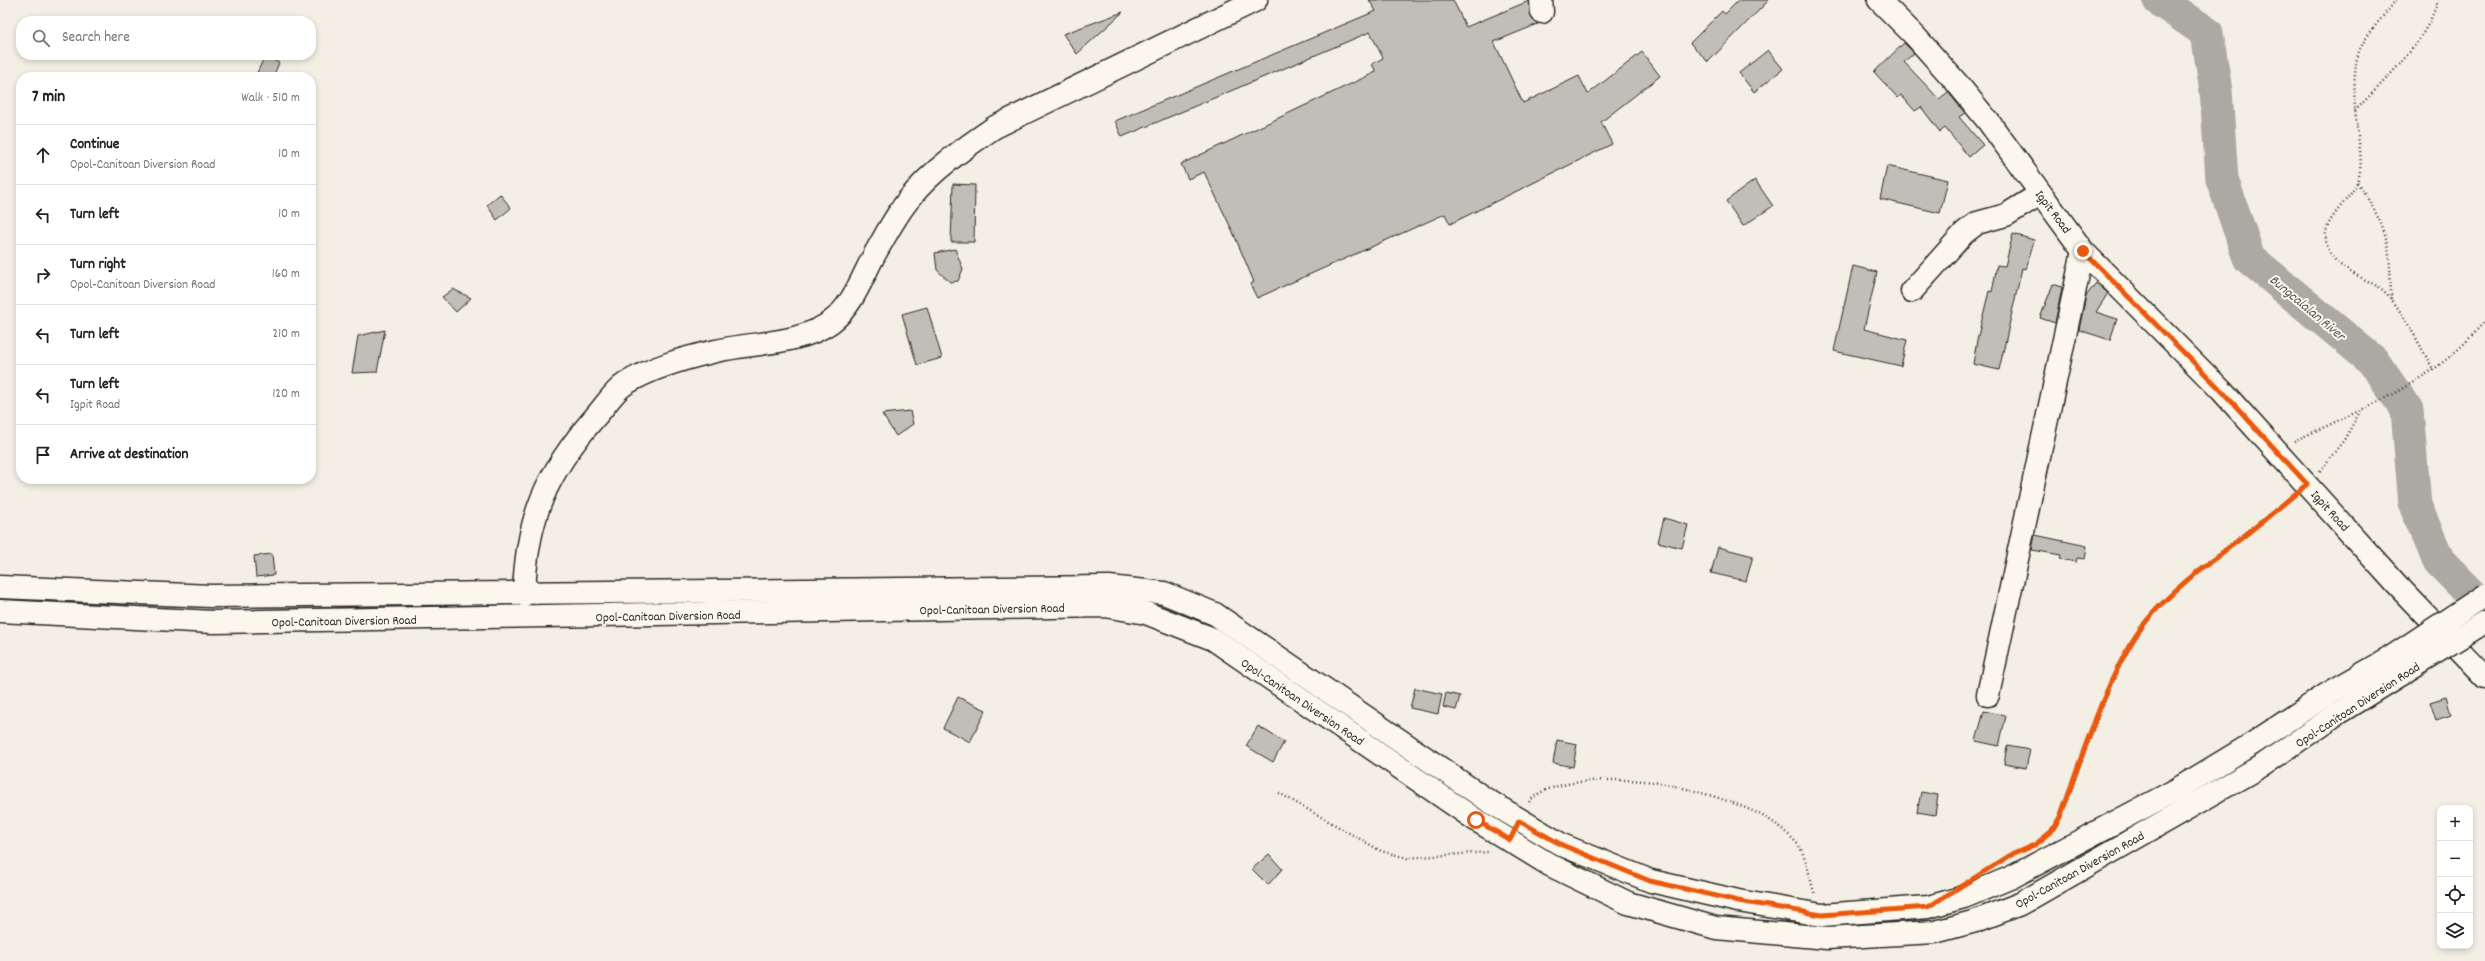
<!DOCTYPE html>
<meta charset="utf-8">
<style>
body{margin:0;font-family:Dekko,sans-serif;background:#f2f2f2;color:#222}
.controls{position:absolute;right:12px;bottom:12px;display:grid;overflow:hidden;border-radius:8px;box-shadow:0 2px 6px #0003}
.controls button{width:36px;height:36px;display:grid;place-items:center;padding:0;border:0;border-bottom:1px solid #e0e0e0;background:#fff;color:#222;font:20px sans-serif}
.stop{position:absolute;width:12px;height:12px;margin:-9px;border:3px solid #ea580c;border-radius:50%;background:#fff}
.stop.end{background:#ea580c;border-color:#fff;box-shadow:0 1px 4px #0008}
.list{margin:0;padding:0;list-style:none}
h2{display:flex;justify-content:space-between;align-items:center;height:52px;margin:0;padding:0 16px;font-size:17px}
h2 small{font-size:13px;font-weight:400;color:#767676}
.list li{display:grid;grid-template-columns:26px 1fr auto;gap:12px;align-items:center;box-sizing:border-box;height:60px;padding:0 16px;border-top:1px solid #e0e0e0}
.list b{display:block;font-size:15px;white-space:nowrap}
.list p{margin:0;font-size:13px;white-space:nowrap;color:#767676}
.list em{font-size:13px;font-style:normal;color:#767676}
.icon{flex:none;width:22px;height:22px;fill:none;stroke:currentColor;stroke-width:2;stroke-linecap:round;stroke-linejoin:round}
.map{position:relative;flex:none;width:2485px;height:961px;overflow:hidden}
.search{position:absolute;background:#fff;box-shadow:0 2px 6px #0003;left:16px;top:16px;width:300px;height:44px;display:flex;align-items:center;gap:10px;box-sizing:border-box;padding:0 14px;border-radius:16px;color:#767676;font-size:15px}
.panel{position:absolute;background:#fff;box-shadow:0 2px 6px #0003;left:16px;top:72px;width:300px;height:412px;border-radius:16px}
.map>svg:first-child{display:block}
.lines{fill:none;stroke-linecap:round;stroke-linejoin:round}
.river{stroke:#aca9a2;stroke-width:33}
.building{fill:#c0beb6;stroke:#2b2b2b}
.minor-casing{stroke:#2b2b2b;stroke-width:25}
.major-casing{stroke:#2b2b2b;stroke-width:25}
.path{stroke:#2b2b2b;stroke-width:2.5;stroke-dasharray:1 3;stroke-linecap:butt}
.minor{stroke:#fbf7ec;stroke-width:22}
.major{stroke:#fbf7ec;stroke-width:22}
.major-bridge-casing{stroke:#2b2b2b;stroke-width:25;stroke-linecap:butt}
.major-bridge{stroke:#fbf7ec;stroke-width:22}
.route{stroke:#ea580c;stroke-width:5}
.labels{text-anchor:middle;stroke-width:4;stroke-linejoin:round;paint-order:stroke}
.street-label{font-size:13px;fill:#2b2b2b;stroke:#fbf7ec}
.water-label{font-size:14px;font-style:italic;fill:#585755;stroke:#fbf7ec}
</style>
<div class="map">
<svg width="2485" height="961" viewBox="0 0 2485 961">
<rect width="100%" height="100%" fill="#f3efe4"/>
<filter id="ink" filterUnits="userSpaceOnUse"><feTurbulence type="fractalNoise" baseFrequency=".025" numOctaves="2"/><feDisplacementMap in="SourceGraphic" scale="8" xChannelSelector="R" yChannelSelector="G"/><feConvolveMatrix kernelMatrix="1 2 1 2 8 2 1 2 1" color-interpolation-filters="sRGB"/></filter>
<g filter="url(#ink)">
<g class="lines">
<path class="river" d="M2159,0L2207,33L2216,91L2222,179L2249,258L2373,361L2407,410L2415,505L2439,561L2485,608"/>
</g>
<g class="building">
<path d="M1369,0H1453L1466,27L1529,1L1532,19L1538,24L1494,42L1523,103L1579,76L1588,94L1642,52L1660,76L1601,122L1612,144L1450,224L1445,214L1257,298L1250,284L1254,282L1233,232L1204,172L1188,179L1181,164L1376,72L1372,64L1383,58L1370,32L1122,137L1115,121L1376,11Z"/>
<path d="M1739,0H1769L1708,62L1690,43L1722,11L1725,14Z"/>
<path d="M1123,12L1077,54L1063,34Z"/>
<path d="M1904,43L1914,53L1904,62L1939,99L1948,92L1965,113L1959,117L1983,145L1969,157L1945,128L1940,132L1921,107L1915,111L1901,95L1898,98L1874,72Z"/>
<path d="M1768,50L1783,69L1754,92L1739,73Z"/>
<path d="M265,56L279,63L273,77H255Z"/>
<path d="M1887,166L1948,180L1940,213L1880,199Z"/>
<path d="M1755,180L1773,206L1743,226L1726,201Z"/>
<path d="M953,184L975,185L974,242H951Z"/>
<path d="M500,194L511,208L497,220L487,205Z"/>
<path d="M2013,234L2034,240L2026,269L2022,268L1999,370L1973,364L1977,340L1989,291L1992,292L1997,265L2005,266Z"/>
<path d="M955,249L963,269L958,281L950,282L937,270L935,253Z"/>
<path d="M1853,266L1877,272L1864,329L1907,340L1901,366L1834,351Z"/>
<path d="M2096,283L2108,293L2096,312L2117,319L2110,340L2079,330L2086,296Z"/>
<path d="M2053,284L2062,287L2055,323L2040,318Z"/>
<path d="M453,289L471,298L456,312L442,297Z"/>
<path d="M927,307L942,358L917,365L902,314Z"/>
<path d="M385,330L377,372L352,373L358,336Z"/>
<path d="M910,411L913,424L896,436L882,414Z"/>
<path d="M1664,518L1688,525L1682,548L1658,542Z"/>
<path d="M2035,535L2087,546L2085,559L2077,558L2076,562L2060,559L2061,555L2032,550Z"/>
<path d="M1718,547L1753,556L1746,581L1711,573Z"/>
<path d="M272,554L274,575L256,577L254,556Z"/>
<path d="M1415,688L1442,694L1438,714L1410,708Z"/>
<path d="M1446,693L1460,696L1456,710L1443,707Z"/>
<path d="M958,697L986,710L970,742L943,728Z"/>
<path d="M2446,697L2451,715L2436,720L2430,702Z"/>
<path d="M1984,711L2006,716L1999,746L1976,741Z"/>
<path d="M1258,726L1284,742L1273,762L1246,746Z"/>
<path d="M1557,740L1577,744L1573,767L1553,763Z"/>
<path d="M2007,746L2030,750L2026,768L2004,764Z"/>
<path d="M1921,792L1938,795L1935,815L1917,812Z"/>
<path d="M1269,854L1282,869L1268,885L1252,869Z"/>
</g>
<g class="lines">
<defs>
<g id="minor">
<path d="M1541,0L1542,12"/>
<path d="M1879,0L1915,36L1956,82L1988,121L2083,251L2221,390L2398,586L2485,677"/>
<path d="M1912,291L1964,233L1977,223L2006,215L2040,194"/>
<path d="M524,595C526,519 546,473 596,416C605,406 614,391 625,384C652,367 685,358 716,351C753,342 799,345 831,322C854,305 863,274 877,250C887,233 897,213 910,198C931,171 967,146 995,127L1256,0"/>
<path d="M1988,695L2083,251"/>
</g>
<g id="major">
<path d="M0,587L211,596L1109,587L1164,593L1215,614L1487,800L1562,845L1651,881L1738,901L1822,915L1928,907L1964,897L2012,877L2176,790L2252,744L2329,693L2390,658"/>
<path d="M0,611L213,622L1105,606L1146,613L1213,639L1476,820L1550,865L1628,903L1716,928L1827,938L1935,932L1976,921L2020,904L2263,765L2338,713L2401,674"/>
</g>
</defs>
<use href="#minor" class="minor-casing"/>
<use href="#major" class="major-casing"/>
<g class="path">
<path d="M2396,0C2385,15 2368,32 2360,49C2352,68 2354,107 2357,128C2359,144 2364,166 2357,182C2349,204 2317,221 2328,248C2337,271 2362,276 2380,288C2397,299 2422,350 2433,369"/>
<path d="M2355,111C2386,78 2425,45 2438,0"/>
<path d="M2357,182C2389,230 2390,243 2391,299"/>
<path d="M2294,441C2343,418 2416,388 2455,352C2466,343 2475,332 2485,321"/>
<path d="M2320,471L2344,440L2361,410"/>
<path d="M1279,793L1381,851L1407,858L1488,852"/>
<path d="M1529,802C1549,776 1630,778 1660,783C1692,789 1751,805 1777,825C1783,830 1794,839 1799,846C1807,859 1810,880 1815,895"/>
<path d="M2049,833C2065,817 2070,790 2078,770C2092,732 2106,694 2124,658C2159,587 2233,547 2291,497"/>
</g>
<use href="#minor" class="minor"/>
<use href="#major" class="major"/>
<defs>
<g id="major-bridge">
<path d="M2390,658L2485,595"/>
<path d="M2401,674L2485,622"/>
</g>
</defs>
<use href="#major-bridge" class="major-bridge-casing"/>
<use href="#major-bridge" class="major-bridge"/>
</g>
</g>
<g class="lines" filter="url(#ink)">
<path class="route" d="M1476,820L1510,840L1519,821L1562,845L1650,881L1738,901L1822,915L1928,907L2009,856L2036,844L2051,832L2060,817C2082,758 2108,668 2148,619C2174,588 2207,564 2239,540C2262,522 2285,503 2307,484L2221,390L2083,251"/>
</g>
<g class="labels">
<g class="street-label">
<text transform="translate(2054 211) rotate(53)" y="5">Igpit Road</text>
<text transform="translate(2331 510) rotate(48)" y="5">Igpit Road</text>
<text transform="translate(992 608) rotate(-1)" y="5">Opol-Canitoan Diversion Road</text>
<text transform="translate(668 615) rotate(-1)" y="5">Opol-Canitoan Diversion Road</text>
<text transform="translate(344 620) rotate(-1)" y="5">Opol-Canitoan Diversion Road</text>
<text transform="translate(1303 701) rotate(34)" y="5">Opol-Canitoan Diversion Road</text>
<text transform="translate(2357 704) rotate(-33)" y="5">Opol-Canitoan Diversion Road</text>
<text transform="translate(2079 869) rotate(-29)" y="5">Opol-Canitoan Diversion Road</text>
</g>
<g class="water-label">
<text transform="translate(2308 307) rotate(40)" y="5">Bungcalalan River</text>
</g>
</g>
</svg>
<div class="controls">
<button>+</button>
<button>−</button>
<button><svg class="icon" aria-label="locate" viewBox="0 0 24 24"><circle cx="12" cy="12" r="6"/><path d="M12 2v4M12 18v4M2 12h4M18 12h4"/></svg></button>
<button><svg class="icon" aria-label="layers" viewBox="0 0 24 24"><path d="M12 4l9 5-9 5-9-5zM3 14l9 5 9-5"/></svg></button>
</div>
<div class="stop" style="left:1476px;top:820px"></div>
<div class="stop end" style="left:2083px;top:251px"></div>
<div class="search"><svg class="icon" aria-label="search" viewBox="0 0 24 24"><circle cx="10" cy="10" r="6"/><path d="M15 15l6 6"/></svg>Search here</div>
<section class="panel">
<h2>7 min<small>Walk · 510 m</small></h2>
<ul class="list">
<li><svg class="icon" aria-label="ahead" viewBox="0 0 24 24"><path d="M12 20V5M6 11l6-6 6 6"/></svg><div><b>Continue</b><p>Opol-Canitoan Diversion Road</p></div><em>10 m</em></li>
<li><svg class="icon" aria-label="left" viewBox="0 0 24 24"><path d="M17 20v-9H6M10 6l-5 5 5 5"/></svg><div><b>Turn left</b></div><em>10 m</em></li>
<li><svg class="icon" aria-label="right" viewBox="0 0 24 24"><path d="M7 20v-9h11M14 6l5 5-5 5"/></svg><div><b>Turn right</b><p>Opol-Canitoan Diversion Road</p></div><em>160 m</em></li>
<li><svg class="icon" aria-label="left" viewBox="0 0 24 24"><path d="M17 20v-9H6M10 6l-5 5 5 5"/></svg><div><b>Turn left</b></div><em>210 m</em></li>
<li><svg class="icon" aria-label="left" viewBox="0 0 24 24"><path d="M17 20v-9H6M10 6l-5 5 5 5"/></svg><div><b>Turn left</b><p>Igpit Road</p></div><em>120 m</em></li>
<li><svg class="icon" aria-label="arrive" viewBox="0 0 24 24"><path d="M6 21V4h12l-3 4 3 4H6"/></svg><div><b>Arrive at destination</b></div></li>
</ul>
</section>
</div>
